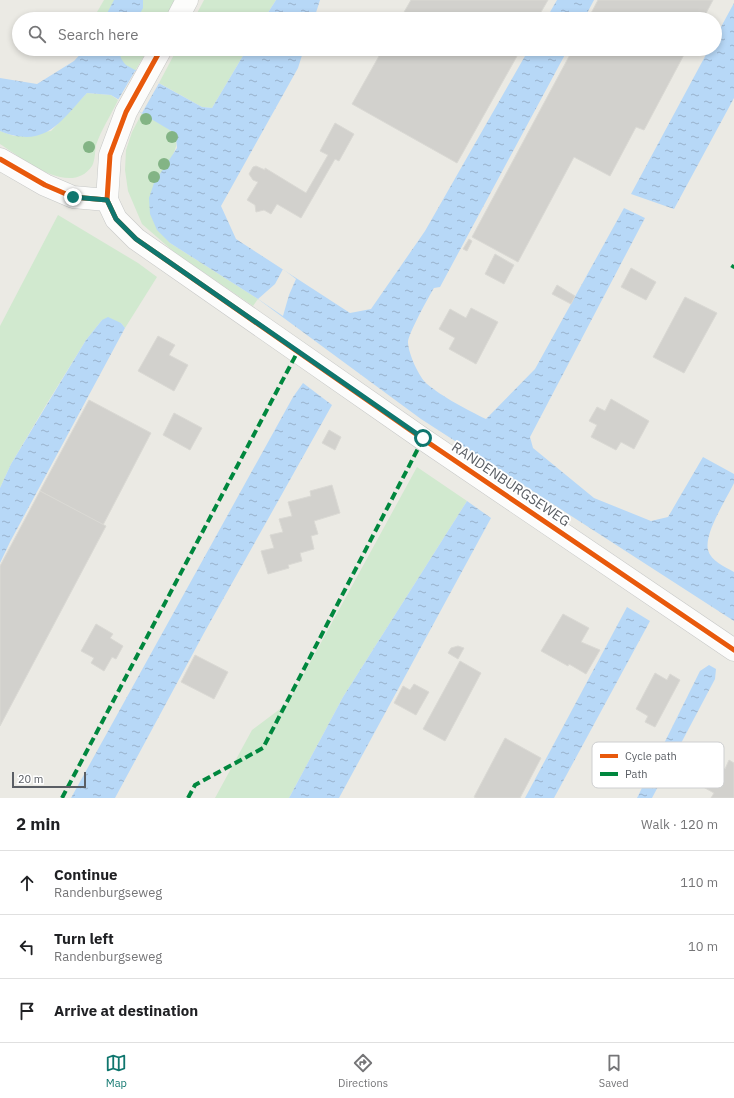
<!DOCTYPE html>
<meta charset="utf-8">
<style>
body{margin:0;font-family:"IBM Plex Sans",sans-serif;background:#f6f6f6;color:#202124}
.scale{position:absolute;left:12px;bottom:10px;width:74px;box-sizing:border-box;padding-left:4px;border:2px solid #5a5e64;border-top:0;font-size:11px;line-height:14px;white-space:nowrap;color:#5a5e64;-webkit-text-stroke:3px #fff;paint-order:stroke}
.stop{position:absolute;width:12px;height:12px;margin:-9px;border:3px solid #0f766e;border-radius:50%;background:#fff}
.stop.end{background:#0f766e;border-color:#fff;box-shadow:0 1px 4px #0008}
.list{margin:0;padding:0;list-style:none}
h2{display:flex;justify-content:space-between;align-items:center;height:52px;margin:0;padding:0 16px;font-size:17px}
h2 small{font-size:13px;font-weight:400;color:#757577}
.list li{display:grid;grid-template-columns:26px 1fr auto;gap:12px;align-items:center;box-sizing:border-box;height:64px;padding:0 16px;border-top:1px solid #e0e0e0}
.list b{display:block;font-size:15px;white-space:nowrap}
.list p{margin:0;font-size:13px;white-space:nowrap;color:#757577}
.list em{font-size:13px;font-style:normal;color:#757577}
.icon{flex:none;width:22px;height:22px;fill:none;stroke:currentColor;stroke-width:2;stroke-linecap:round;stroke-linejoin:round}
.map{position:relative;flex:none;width:734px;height:798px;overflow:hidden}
.search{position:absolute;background:#fff;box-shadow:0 2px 6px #0003;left:12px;right:12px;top:12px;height:44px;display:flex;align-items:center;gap:10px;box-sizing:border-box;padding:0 14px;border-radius:22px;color:#757577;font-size:15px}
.sheet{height:244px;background:#fff}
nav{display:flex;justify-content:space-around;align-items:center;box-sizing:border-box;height:56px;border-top:1px solid #e0e0e0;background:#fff;font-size:11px;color:#757577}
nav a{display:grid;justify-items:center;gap:2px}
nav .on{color:#0f766e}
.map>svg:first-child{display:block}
.grass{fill:#d1e9cf}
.water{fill:url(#water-ripples)}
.pier{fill:#ebeae4}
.building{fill:#d2d1cd;stroke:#dad9d4}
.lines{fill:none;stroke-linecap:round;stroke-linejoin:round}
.minor-casing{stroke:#c7c8c7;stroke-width:23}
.minor{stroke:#fcfcfb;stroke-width:22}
.quiet{stroke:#00873e;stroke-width:4;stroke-dasharray:8 4;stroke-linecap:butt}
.cycleway-casing{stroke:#fff;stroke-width:8}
.cycleway{stroke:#e8590c;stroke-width:5}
.tree{fill:#83b485}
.route{stroke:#0f766e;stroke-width:5}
.labels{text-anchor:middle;stroke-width:3.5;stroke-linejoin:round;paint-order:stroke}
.street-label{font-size:14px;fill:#5a5e64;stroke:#fff}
.key{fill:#fff;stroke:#cecfd0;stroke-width:1}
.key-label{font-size:11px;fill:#5a5e64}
</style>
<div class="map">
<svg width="734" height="798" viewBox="0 0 734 798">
<defs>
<pattern id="water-ripples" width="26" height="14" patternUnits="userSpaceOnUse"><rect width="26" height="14" fill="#b7d8f7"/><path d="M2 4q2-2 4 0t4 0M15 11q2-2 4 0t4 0" fill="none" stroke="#98b2cc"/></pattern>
</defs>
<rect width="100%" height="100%" fill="#ebeae4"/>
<g class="grass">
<path d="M104,0H176L165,19H93Z"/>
<path d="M204,0H276L264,19H194Z"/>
<path d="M84,49H148L135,71L95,62Z"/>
<path d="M177,49H247L212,108L202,107L159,83Z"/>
<path d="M87,93L111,95L118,100C111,115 101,130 96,145C95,151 95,161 92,166C70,198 22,158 0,144V131L14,136L51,131Z"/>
<path d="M142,113C151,119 166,125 174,134C184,146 162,172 154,183L170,243L258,299L253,306L174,252L142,224L128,191L125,170L126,150L132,132Z"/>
<path d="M58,215L138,263L157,277L125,328L121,323L102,320L86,340L46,405L11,464L0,488V326Z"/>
<path d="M417,467L467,501L343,697L289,798H215L252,730L288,703Z"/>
</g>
<g class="water">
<path d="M114,0H143V8L137,19H104Z"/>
<path d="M276,0H320L314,19H264Z"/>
<path d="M557,0H594L584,19H546Z"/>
<path d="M734,3V98L674,209L631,194L709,49H715V38Z"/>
<path d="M85,49H121C118,55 122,61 126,65L202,107L212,108L247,49H304L298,68L221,206L236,239L350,313L371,309L425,231L529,49H568L440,287L434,288C429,296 407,336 408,343C409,355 419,377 427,384C441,396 469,411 486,419L535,369L624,208L645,218L530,437L533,448L594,498L651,521L668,517L703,457L734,474V483C726,500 704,533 708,550C711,561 725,567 734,572V621L421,419L258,299L170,243L157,230L150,214L149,198L154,183L177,148L176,138L173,132L111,95L87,93C59,123 45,149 0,131V78L37,84L74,61Z"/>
<path d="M108,317L121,323L125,328L10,542L0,563V488L11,464L86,340L102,320Z"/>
<path d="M303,383L332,405L204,633L115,798H71L293,397Z"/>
<path d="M467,501L491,518L339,798H289L343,697Z"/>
<path d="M627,607L650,621L554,798H525Z"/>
<path d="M709,665L716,669L715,679L652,798H637L700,671Z"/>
</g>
<g class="pier">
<path d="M135,71L159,83L142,113L118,100Z"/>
<path d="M283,269L296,279L289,295L283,316L258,299L275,284Z"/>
</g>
<g class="building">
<path d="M411,0H548L537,19H400Z"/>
<path d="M598,0H713L703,19H588Z"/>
<path d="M383,49H521L457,163L352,104Z"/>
<path d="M573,49H687L644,130L636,127L610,176L574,157L518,262L472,237Z"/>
<path d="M335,123L354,134L339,161L335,159L301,218L277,204L271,214L264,210L256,212L255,205L247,200L258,182L253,180L249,174L253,167L256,166L265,170V168L306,193L328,155L320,151Z"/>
<path d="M469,239L472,241L467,251L463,249Z"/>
<path d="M495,254L514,265L504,284L485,274Z"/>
<path d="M631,268L656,282L646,300L621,287Z"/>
<path d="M557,285L575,296L571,304L552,294Z"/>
<path d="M685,297L717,313L684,373L653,357Z"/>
<path d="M471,308L498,322L476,364L449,349L455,338L439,329L450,309L466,318Z"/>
<path d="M158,336L175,345L169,355L188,365L174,391L138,371Z"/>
<path d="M611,399L649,421L634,449L621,442L616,450L591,437L597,425L589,421L597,407L605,411Z"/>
<path d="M89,400L151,433L103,525L40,491Z"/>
<path d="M174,413L202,428L190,450L163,435Z"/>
<path d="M329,430L341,437L335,450L322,443Z"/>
<path d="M332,485L340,513L314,521L318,534L311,536L314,549L300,553L302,561L288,565L289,568L268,574L261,551L274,548L270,535L283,532L279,519L292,516L288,502L311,496L310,491Z"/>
<path d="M40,491L106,526L0,726V566Z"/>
<path d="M563,614L589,628L581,642L600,650L586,674L569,664L568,666L541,651Z"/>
<path d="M96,624L113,634L110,638L123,646L116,659L112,657L104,671L91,663L94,658L81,651Z"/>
<path d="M458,646L464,648L458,659L448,653L451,648Z"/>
<path d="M195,655L228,672L214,699L181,682Z"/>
<path d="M460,661L481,673L445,741L423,729Z"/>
<path d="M655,673L667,680L670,674L680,680L655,727L645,722L648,716L636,709Z"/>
<path d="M414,684L429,692L416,715L394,703L403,686L410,690Z"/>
<path d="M505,738L541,758L520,798H476L474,797Z"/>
<path d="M708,760L725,769L729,760L734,763V798H711L714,793L696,783Z"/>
</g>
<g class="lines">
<defs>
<g id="minor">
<path d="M177,19L187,0"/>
<path d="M0,159L45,185L73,197L107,200L116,219L136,239L423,439L734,650"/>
<path d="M107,200L110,155L126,112L161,49"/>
</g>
</defs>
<use href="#minor" class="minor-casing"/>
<use href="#minor" class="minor"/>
<g class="quiet">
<path d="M732,268L734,265"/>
<path d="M62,798L298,351"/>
<path d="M188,798L195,785L263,748L423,439"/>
</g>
<defs>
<g id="cycleway">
<path d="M0,159L45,185L73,197L107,200L116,219L136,239L423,439L734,650"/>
<path d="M107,200L110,155L126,112L161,49"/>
</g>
</defs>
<use href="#cycleway" class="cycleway-casing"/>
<use href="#cycleway" class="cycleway"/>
</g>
<g class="tree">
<circle cx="146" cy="119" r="6"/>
<circle cx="172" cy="137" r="6"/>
<circle cx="89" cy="147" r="6"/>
<circle cx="164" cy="164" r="6"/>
<circle cx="154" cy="177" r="6"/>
</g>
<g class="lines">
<path class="route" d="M73,197L107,200L116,219L136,239L423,438"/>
</g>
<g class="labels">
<g class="street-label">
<text transform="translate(511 484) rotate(34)" y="5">RANDENBURGSEWEG</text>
</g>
</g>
<rect x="592" y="742" width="132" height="46" rx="6" class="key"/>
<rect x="600" y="754" width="18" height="4" fill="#e8590c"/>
<rect x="600" y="772" width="18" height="4" fill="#00873e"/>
<g class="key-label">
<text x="625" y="760">Cycle path</text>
<text x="625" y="778">Path</text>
</g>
</svg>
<div class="scale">20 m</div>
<div class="stop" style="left:423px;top:438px"></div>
<div class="stop end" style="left:73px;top:197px"></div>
<div class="search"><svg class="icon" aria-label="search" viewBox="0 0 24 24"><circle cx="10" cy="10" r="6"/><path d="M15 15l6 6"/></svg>Search here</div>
</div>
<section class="sheet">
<h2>2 min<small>Walk · 120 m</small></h2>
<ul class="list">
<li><svg class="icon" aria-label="ahead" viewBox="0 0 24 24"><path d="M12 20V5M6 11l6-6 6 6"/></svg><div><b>Continue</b><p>Randenburgseweg</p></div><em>110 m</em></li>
<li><svg class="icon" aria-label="left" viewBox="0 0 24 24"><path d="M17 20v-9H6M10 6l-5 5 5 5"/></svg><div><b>Turn left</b><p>Randenburgseweg</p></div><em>10 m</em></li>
<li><svg class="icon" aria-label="arrive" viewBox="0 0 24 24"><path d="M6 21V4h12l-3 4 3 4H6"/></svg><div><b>Arrive at destination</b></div></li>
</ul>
</section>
<nav>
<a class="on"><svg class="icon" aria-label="map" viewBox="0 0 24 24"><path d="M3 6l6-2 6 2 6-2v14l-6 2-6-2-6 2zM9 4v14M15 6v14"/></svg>Map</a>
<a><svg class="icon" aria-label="directions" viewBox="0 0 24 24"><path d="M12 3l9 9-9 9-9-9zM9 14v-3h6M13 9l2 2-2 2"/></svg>Directions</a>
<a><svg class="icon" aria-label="saved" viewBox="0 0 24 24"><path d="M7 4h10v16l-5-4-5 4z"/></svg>Saved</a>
</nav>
